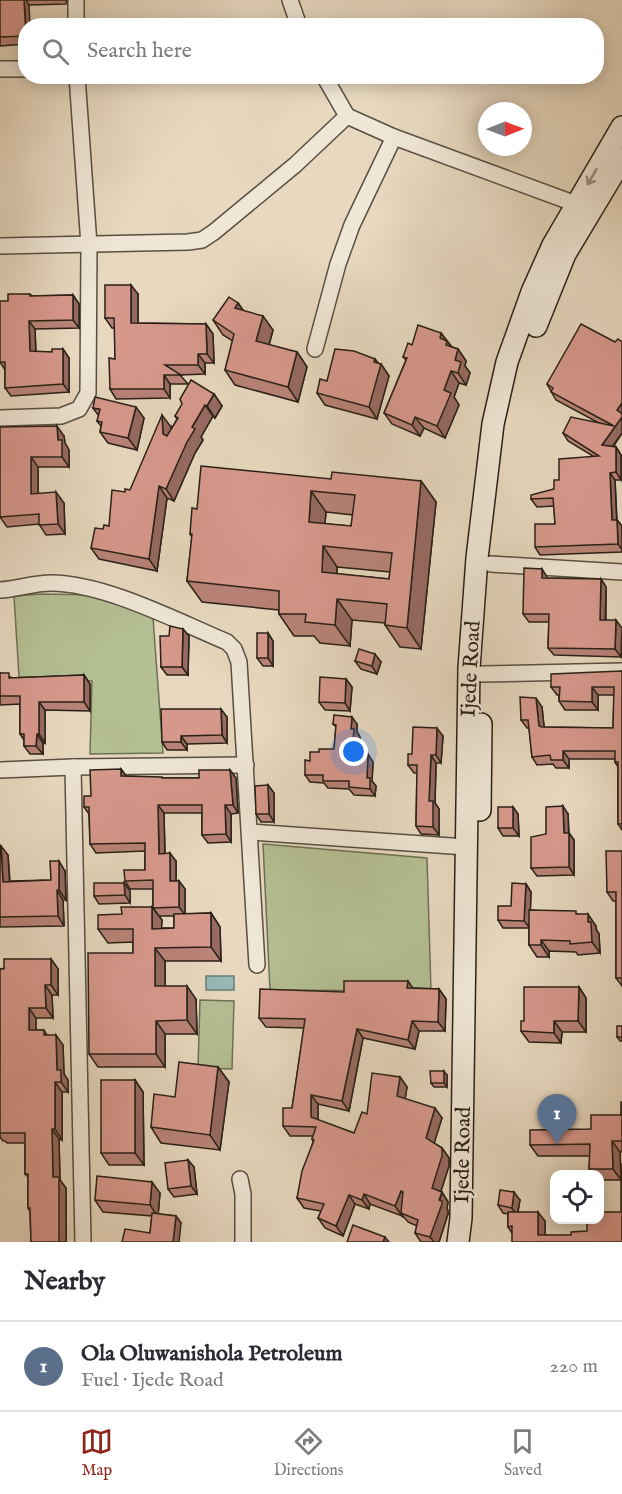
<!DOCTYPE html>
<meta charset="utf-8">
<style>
body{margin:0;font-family:"IM FELL English",serif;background:#f7f7f7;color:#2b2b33}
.controls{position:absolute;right:18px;bottom:18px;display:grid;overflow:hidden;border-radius:12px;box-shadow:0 3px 15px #0003}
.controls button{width:54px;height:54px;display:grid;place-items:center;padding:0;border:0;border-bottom:2px solid #e1e1e2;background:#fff;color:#2b2b33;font:30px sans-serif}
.compass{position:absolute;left:478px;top:102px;width:54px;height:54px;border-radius:50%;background:#fff;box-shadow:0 3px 15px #0003;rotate:89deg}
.you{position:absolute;left:354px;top:752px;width:21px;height:21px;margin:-15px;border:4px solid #fff;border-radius:50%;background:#1a73e8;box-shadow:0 0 0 9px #1a73e833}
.badge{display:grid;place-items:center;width:39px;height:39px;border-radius:50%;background:#8f2418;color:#fff;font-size:20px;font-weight:700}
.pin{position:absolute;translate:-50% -50px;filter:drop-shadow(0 2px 3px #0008)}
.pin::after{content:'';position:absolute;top:32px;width:21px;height:18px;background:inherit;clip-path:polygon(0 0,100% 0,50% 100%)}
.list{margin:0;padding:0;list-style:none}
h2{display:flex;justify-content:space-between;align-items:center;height:78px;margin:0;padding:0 24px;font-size:26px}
h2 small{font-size:20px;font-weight:400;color:#7c7c81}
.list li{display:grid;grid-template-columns:39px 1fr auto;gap:18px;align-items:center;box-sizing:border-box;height:90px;padding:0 24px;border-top:2px solid #e1e1e2}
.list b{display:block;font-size:22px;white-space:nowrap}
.list p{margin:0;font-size:20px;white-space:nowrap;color:#7c7c81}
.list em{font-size:20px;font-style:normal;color:#7c7c81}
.icon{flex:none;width:33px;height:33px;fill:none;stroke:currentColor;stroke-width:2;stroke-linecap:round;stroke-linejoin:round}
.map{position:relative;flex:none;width:622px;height:1242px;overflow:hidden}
.search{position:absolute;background:#fff;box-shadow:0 3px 15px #0003;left:18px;right:18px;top:18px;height:66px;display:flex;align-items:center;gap:15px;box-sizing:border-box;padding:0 21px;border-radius:24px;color:#7c7c81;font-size:22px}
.sheet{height:168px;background:#fff}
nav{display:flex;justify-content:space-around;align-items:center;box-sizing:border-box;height:84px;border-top:2px solid #e1e1e2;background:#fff;font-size:16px;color:#7c7c81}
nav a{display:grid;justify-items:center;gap:3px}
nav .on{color:#8f2418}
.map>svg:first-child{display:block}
.green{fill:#b4bf93;stroke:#6e7055;stroke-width:1.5}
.water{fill:#97b9b5;stroke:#6b7c76;stroke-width:1.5}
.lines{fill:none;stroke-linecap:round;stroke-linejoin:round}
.street-casing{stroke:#584f41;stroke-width:18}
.secondary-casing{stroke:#292117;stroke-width:24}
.street{stroke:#efe6d5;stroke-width:15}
.secondary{stroke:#efe6d5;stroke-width:21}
.wall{fill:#b98378;stroke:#292117;stroke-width:1.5;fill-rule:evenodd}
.shaded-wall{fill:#966a62;stroke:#292117;stroke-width:1.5}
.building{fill:#d7988c;stroke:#292117;stroke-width:1.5;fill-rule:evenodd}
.oneway{stroke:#968d80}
.labels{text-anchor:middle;stroke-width:4.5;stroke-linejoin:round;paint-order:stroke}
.street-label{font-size:21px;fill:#292117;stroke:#efe6d5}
</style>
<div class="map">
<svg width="622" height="1242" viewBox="0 0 622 1242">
<rect width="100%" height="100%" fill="#e7d8bf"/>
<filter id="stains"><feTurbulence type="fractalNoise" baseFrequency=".00333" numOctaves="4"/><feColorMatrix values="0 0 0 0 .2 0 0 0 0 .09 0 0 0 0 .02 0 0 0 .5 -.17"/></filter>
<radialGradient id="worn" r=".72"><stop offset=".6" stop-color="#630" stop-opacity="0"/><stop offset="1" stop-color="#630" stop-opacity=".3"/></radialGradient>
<g class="green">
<path d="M41,594L95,595L153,618L163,753L90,754L92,681L19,677L14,596Z"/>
<path d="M263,844L427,858L431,991L270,990Z"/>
<path d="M200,1000L234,1001L232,1069L198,1068Z"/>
</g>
<rect class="water" x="206" y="976" width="28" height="14"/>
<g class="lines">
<defs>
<g id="street">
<path d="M76,0V26"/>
<path d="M290,0L299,26"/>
<path d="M0,69H26"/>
<path d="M324,76L347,116"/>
<path d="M0,246L188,242L202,240L214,232L295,165L347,116L394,137L576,204"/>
<path d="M315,349L338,264L352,225L394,137"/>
<path d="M0,418L61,416L79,409L88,393L89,245L77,76"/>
<path d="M491,564L622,572"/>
<path d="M0,590C17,589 34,583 51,583C104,583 177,621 227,642L234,649L239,662L257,965"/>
<path d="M482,674L622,671"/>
<path d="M73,767L83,1242"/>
<path d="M0,770L73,767L246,765"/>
<path d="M250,832L466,847"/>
<path d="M240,1179L243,1194V1242"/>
</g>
<g id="secondary">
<path d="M536,326L565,254L622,159"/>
<path d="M480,810L481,724"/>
<path d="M458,1242L461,1218L469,668L477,558L493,424L507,362L532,292L553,245L622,127"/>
</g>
</defs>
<use href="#street" class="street-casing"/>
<use href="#secondary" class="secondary-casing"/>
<use href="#street" class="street"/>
<use href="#secondary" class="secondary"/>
</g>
<g class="wall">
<path d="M0,0H67L66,4L29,5L26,26V44L0,46Z"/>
<path d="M30,294L32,296L73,295L79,304V328L35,329L36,352H52L63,349L69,358V392L11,396L5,388V370L0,362L8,301Z"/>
<path d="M138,294V323L206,324L213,334L214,363H205V374L180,375L188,384H170V398L116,399L110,389L115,359V328H112L105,318Z"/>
<path d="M238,303L243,310L273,330L269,345L297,352L307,367L298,402L235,385L225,370L233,341L223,335L213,320Z"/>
<path d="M441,333L452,347L458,349L466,361L465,366L470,373L466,385L459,383L454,397L459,405L445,438L424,428L420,436L392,424L384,413L406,360L403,357L412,345Z"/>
<path d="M615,342H622V433L613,447H616L621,455V480H615L617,520L622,526V552L540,555L535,547L555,524L554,506L537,507L531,499L554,489L559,480L593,456L568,441L563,433L599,423L556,400L547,384Z"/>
<path d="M375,359L379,364H381L389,376L377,419L325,405L317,393L327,381Z"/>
<path d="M214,394L222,406L215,418L213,416L201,437L203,440L195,453L174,501L167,498L157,571L99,559L91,548L103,529L109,526L125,492L130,490L171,427V430L177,419L175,416Z"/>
<path d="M93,408L144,418L137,450L108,443L100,432L101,426L97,421L99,416Z"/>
<path d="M0,427L64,436L65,443L69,450V467H38V493L64,503L65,534L46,535L39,524L7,527L0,517Z"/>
<path d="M331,479L421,481L436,502L421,649L400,647L385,625V623L352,620L350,646L320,643L314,636H294L279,614V610L202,602L187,581L192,537L190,534L197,509ZM326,512L353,515L351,526L325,524ZM337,567L390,572L389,579L337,574Z"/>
<path d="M542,569L547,578L601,579L606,587V620L622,628L621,657L554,655L548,648L549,622H529L523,614Z"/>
<path d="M183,629L189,636L188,675H167L161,667L169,636Z"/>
<path d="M268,633L273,641V666H263L257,658Z"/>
<path d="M355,661L381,662L377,674L361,669Z"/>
<path d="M622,671V830L618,824V767L615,762V759H569V768H556L553,764L537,765L532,757L529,728H527L521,720L542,707L544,727L613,728L614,695H598V710H565L559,701V695H557L551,687Z"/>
<path d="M0,673L13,678L84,675L90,684V711L45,710V743H43V754H30L24,746V740L20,734V704L0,705Z"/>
<path d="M346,679L352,687L350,711L325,710L319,702Z"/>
<path d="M227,717V743L187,744V750H167L162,742Z"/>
<path d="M333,724H357V732L360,737L358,754L373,762L372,781L376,786L375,796L354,795L349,789L328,788L324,783L310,782L305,775L310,761L319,752L334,749L336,727Z"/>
<path d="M443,736L441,763H436L435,803L439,809V835L421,834L416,826L417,773H414L408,765L412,754Z"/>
<path d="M121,769L126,776L163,778H199L230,770L236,778L238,813L231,814V842L208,843L202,835V813H164L165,853L176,861V881H179L185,889V914L211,913L220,927L221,961H165V986L196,999L197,1034H165V1067H98L89,1054L133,953V942L108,943L98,929L122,914L152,907L162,920L161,928H174V916H159L153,908V889H130L125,881L145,870V851L96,853L90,844L89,814L84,807L91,796Z"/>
<path d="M268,785L274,793V822H261L256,814Z"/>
<path d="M513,807L518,814L519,836H503L498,828Z"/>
<path d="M568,814L569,833L574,840V875L537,876L531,868L546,834Z"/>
<path d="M0,846L8,855L10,881L51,880L65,871L66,900H63L64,926L0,927Z"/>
<path d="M622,851V986L616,978V901H613L607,892Z"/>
<path d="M124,883L130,891V903L99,904L94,896Z"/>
<path d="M526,884L531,892L530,910L579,914L596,926V929L599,934L600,953L578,955L576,952L549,951V957H537L529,945V928H503L498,920L511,906Z"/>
<path d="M51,959L58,969V995H52L53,1018H36V1030H44L47,1035L63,1045L64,1074L68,1080V1092H62V1140L59,1139L60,1180L66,1188V1242H31L30,1212L28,1208V1177L25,1174V1143H7L5,1141H3L0,1137V969Z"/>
<path d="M579,987L586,998V1032H562L561,1043L529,1042L521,1031L524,1021Z"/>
<path d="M413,988L439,989L446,999L445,1031H419L415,1049L363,1038L349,1111L318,1104V1120L354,1133L367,1114L400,1077L407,1087L405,1099L442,1118L434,1143L442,1148L449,1158V1166L441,1191L448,1202L447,1208L448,1211V1214L439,1242H421L415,1233L417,1226L408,1222L402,1215V1216L370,1204L369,1209L355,1204L343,1236L325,1228L318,1218L321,1211L304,1208L297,1198L313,1142L312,1139L313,1136H290L283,1126L292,1108L304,1028L266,1027L259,1018L344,992Z"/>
<path d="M622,1026V1041H620L617,1037Z"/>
<path d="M218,1067L229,1082L220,1150L161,1143L151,1127L175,1097Z"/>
<path d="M447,1075V1087H434L431,1083Z"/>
<path d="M135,1080L143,1092L144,1165H109L101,1153Z"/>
<path d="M622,1102V1152H620L621,1180H600V1174H593L589,1169L590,1156H538L530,1145L591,1129L621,1115Z"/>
<path d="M188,1160L194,1167L197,1194L174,1197L168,1189Z"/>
<path d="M160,1193L158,1214L176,1216L181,1223L150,1233L152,1216L103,1212L95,1200Z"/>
<path d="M520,1200L518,1212L545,1221V1235L622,1242L512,1233L508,1227V1214L503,1213L498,1205Z"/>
</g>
<g class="shaded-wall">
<path d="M24,0H26L29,5L30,26H26Z"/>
<path d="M131,285L138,294V332L131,323Z"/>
<path d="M73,295L79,304V328L73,320Z"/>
<path d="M238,303L248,318L235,308Z"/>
<path d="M263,316L273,330L266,356L256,341Z"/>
<path d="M29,321L35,329L36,360L30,351Z"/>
<path d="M206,324L213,334L214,363L207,354Z"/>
<path d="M441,333L456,353L454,357L440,338Z"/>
<path d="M63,349L69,358V392L63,384Z"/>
<path d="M458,349L466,361L465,366L470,373L466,385L458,373L455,360Z"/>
<path d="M297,352L307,367L298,402L288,387Z"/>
<path d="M198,354L205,363V374L198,365Z"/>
<path d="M375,359L380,366L381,364L389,376L377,419L369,407Z"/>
<path d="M451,371L459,383L454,397L459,405L445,438L437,426L444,390Z"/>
<path d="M164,375L170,384V398L164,389Z"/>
<path d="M214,394L222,406L215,418L207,406Z"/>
<path d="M622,403V417L617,410Z"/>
<path d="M205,405L213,416L201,437L203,440L195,453L174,501L166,489L192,427Z"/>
<path d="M136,407L144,418L137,450L128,438Z"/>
<path d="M162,415L171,427V446L163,434Z"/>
<path d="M415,417L424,428L420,436L412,425Z"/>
<path d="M622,417V433L608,453L602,445Z"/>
<path d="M57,426L64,436L65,443L69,450V467L62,457L58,440Z"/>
<path d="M616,447L621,455V480L616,472Z"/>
<path d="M31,457L38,467V504L31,494Z"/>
<path d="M610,473L615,480L617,528L612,520Z"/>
<path d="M421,481L436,502L421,649L407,628Z"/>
<path d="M159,486L167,498L157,571L149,559Z"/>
<path d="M311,491L326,512L323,543L309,522Z"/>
<path d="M56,492L64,503L65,534L58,524Z"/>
<path d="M617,520L622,526V550L618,544Z"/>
<path d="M323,546L337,567L336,593L322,572Z"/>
<path d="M542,569L547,577V586L542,578Z"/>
<path d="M601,579L606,587L605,628L600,620Z"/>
<path d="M337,599L352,620L350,646L335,625Z"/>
<path d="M616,620L622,628L621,657L615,649Z"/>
<path d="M183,629L189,636L188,675L182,667Z"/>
<path d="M268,633L273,641V666L268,658Z"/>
<path d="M375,654L381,662L377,674L372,666Z"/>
<path d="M84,675L90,684V711L84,702Z"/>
<path d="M346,679L352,687L350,711L345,703Z"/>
<path d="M592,687L598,695V710L592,702Z"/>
<path d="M536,698L542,707L545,735L539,726Z"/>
<path d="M39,702L45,710V743L39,734Z"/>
<path d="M221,709L227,717V743L222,735Z"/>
<path d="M352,717L357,724V732L360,737L357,761L352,753L351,729Z"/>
<path d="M437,728L443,736L441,763L436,755Z"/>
<path d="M37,734L43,743V754L36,746Z"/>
<path d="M181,736L187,744V750L181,742Z"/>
<path d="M563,751L569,759V768L563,760Z"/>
<path d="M368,754L373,762L372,781L376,786L375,796L370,789L367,778Z"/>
<path d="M431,755L436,763L435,803L439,809V835L433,827L429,801Z"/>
<path d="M121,769L127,777L121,776Z"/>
<path d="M230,770L236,778L238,813L233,805Z"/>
<path d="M268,785L274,793V822L269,814Z"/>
<path d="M158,805L164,813L165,862L159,854Z"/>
<path d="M225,805L231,814V842L226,834Z"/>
<path d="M563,806L568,814L569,841L564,833Z"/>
<path d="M513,807L518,814L519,836L513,828Z"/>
<path d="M569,833L574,840V875L569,867Z"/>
<path d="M1,846L8,855L10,891L3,882Z"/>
<path d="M170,853L176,861V890L170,881Z"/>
<path d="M59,861L65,871L66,900L59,890Z"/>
<path d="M179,881L185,889V915L179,907Z"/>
<path d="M124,883L130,891V903L125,895Z"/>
<path d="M526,884L531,892L530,928L524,921Z"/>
<path d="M57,890L63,900L64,926L58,916Z"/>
<path d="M152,907L162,920L161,942L152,929Z"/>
<path d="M211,913L220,927L221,961L211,947Z"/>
<path d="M588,914L596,926V929L599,934L600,953L592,942L588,922Z"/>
<path d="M541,940L549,951V957L541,945Z"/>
<path d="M155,948L165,961V1000L155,986Z"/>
<path d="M51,959L58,969V995L51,985Z"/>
<path d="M408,981L414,990L407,988Z"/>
<path d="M45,985L52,995L53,1018L46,1008Z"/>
<path d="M187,986L196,999L197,1034L187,1020Z"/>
<path d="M579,987L586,998V1032L578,1021Z"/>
<path d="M439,989L446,999L445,1031L438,1022Z"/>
<path d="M29,1008L36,1018V1040L29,1030Z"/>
<path d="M156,1021L165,1034V1067L156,1054Z"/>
<path d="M412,1021L419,1031L415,1049L408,1040Z"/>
<path d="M554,1021L562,1032L561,1043L554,1033Z"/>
<path d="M357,1029L363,1038L349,1111L342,1101Z"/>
<path d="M56,1035L63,1045L64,1074L68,1080V1092L61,1082L57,1070Z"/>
<path d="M218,1067L229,1082L220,1150L210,1135Z"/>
<path d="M444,1071L447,1075V1087L444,1083Z"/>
<path d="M400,1077L407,1087L404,1106L397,1096Z"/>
<path d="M135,1080L143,1092L144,1165L135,1153Z"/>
<path d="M55,1082L62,1092V1140L55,1129Z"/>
<path d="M311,1095L318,1104V1127L311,1117Z"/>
<path d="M435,1108L442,1118L433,1147L426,1138Z"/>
<path d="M52,1129L59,1139L60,1180L66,1188V1242H59L53,1177Z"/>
<path d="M612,1141L620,1152L621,1180L613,1169Z"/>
<path d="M442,1148L449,1158V1166L439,1197L432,1188Z"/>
<path d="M188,1160L194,1167L197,1194L191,1186Z"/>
<path d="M152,1182L160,1193L158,1217L150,1205Z"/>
<path d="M401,1191L408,1201L401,1213L402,1215V1216L395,1206Z"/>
<path d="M442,1192L448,1202L447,1208L448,1211V1214L439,1242H434L430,1237Z"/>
<path d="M514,1192L520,1200L517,1216L512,1208Z"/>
<path d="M364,1194L370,1204L369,1209L362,1200Z"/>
<path d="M349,1195L355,1204L343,1236L336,1226Z"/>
<path d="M538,1212L545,1221V1242L538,1235Z"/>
<path d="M176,1216L181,1223L179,1242H173Z"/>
<path d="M385,1237L389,1242H383Z"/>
</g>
<g class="building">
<path d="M0,0H24L26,36L0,37Z"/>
<path d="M105,285H131V323L206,324L207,354H198V365H165L181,375H164V389H110L109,358L115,359L114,318H105Z"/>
<path d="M8,294H30V296L73,295V320L29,321L30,351L52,352V349H63V384L5,388V362H0V301H8Z"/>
<path d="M229,297L238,303L235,308L263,316L256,341L297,352L288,387L225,370L234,334L213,320Z"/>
<path d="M581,324L615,342L618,339L622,342V403L617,410L622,414V417L602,445L616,447V472L610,473L612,520H617L618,544L535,547V524H555L553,498L531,499V495L554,489V480H559V459L599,456L563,433L571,417L614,426L551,392L553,388L547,384Z"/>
<path d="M418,325L441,333L440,338L447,341L446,345L458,349L455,360L461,362L458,373L451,371L444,390L451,393L437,426L415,417L412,425L384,413L407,358L403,357L408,343L412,345Z"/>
<path d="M335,349L354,351L375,359L374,362L381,364L369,407L317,393L320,379L327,381Z"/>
<path d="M191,380L214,394L207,406L205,405L192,427L195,429L187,442L166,489L159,486L149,559L91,548L95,528L103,529L104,525L109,526L112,490L125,492V489L130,490L162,415L163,434L167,436L178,418L175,416L182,404L180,399Z"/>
<path d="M95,397L136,407L128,438L100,432L102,422L97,421L100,409L93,408Z"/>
<path d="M57,426L58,440H62V457H31V494L56,492L58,524L39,525V514L0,517V427Z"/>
<path d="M201,466L331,479L332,472L421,481L407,628L385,625L387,604L337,599L335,625L305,622L306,614H279V591L187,581L192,534H190L192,508L197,509ZM311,491L355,495L351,526L309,522ZM323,546L392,553L389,579L322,572Z"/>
<path d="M524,568L542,569V578L601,579L600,620H616L615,649L548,648L549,614H523Z"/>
<path d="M170,626L183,629L182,667H161L160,636H169Z"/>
<rect x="257" y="633" width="11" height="25"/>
<path d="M359,649L375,654L372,666L355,661Z"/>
<path d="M622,671V824H618V762H615V751H563V760H551L550,755L532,757L528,720H521L520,697L536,698L539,726L542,727L613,728L614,687H592V702L559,701L560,687H551V674Z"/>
<path d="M0,673H9V678L84,675V702H39V734H37L36,746H24V734H20V696H0Z"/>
<path d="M320,677L346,679L345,703L319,702Z"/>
<path d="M161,709H221L222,735L181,736V742H162Z"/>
<path d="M334,715L352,717L351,729H354L352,753L368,754L367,778H370V789L349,787V781H323V775H305V760L310,761V752H319V749H334L336,725L333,724Z"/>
<path d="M413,727L437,728L436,755H431L429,801H433V827L416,826L417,765H408V754H412Z"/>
<path d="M121,769V776L162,777V778H199V770H230L233,805H225L226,834L202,835V805H158L159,854L170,853V881H179V907L153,908V880L125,881L124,870H145V843L90,844L89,807H84V796H91L90,770Z"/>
<path d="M268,785L269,814H256L255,786Z"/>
<path d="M563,806L564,833H569V867L531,868V837L546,834V807Z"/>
<rect x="498" y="807" width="15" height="21"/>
<path d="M0,846H1L3,882L51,880L50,861H59V890H57L58,916L0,917Z"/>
<path d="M606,851H622V978H616V892H607Z"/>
<path d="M94,883H124L125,895L94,896Z"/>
<path d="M512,883L526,884L524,921L498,920V906H511Z"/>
<path d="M121,907H152V929L174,928V914L211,913V947L155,948V986H187V1020L156,1021V1054H89L88,953H133V929H98V915L122,914Z"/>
<path d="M529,910L576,911V914H588V922H591L592,942L570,944V941L541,940V945H529Z"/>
<path d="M4,959H51V985H45L46,1008H29V1030H44V1035H56L57,1070H61V1082H55V1129H52L53,1177H59V1242H31L30,1208H28V1174H25V1133H0V969H4Z"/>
<path d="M344,981H408L407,988L439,989L438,1022L412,1021L408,1040L357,1029L342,1101L311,1095V1117L354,1133L362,1112L367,1114L372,1073L400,1077L397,1096L435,1108L426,1138L442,1148V1156L432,1188L442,1192L439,1200L442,1201V1204L430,1237L415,1233L418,1220L401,1213L403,1192L401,1191L395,1206L364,1194L362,1200L349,1195L336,1226L318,1218L324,1204L297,1198L302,1171L314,1140L312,1139L316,1127L283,1126V1108H292L305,1019L259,1018L260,989L344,992Z"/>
<path d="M524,987H579L578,1021H554V1033L521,1031V1021H524Z"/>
<rect x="617" y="1026" width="5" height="11"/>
<path d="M179,1062L218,1067L210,1135L151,1127L154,1094L175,1097Z"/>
<path d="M430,1071H444V1083H431Z"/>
<rect x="101" y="1080" width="34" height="73"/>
<path d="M621,1102H622V1141H612L613,1169H589L590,1144L530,1145V1130L591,1129V1115H621Z"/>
<path d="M188,1160L191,1186L168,1189L165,1163Z"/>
<path d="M621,1164H622V1242H512V1226L508,1227V1212H538V1235H571V1232L587,1231V1220H600V1212H621Z"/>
<path d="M97,1176L152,1182L150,1205L95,1200Z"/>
<path d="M500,1190L514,1192L512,1208L498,1205Z"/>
<path d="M152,1213L176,1216L173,1242H122L125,1229L150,1233Z"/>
<path d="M353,1225L385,1237L383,1242H347Z"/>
</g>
<defs><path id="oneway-shaft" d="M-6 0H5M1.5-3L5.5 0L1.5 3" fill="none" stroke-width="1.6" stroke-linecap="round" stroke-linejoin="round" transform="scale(1.5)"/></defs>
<use class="oneway" href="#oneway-shaft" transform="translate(592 177) rotate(120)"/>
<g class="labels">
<g class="street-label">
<text transform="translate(470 669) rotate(-87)" y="7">Ijede Road</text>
<text transform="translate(462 1155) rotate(-89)" y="7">Ijede Road</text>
</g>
</g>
<rect width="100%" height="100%" filter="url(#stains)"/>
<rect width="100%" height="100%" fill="url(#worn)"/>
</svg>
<div class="controls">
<button><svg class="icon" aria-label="locate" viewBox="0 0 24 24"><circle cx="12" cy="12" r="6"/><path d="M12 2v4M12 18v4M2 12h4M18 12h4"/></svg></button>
</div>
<svg class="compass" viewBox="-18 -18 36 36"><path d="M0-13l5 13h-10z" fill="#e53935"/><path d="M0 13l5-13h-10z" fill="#7c7c81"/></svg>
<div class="you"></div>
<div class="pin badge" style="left:557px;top:1144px;background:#5c6f8a">1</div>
<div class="search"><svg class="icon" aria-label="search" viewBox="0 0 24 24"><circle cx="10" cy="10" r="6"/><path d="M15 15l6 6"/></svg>Search here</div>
</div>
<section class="sheet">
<h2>Nearby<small></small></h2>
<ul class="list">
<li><span class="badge" style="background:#5c6f8a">1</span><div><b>Ola Oluwanishola Petroleum</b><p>Fuel · Ijede Road</p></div><em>220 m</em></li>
</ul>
</section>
<nav>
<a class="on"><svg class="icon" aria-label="map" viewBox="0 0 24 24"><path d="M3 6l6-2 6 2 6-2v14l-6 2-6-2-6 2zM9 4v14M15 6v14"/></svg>Map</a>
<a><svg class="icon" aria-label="directions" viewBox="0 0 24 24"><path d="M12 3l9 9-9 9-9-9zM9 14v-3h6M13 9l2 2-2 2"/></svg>Directions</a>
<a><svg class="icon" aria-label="saved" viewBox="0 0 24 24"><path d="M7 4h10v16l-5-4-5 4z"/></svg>Saved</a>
</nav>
